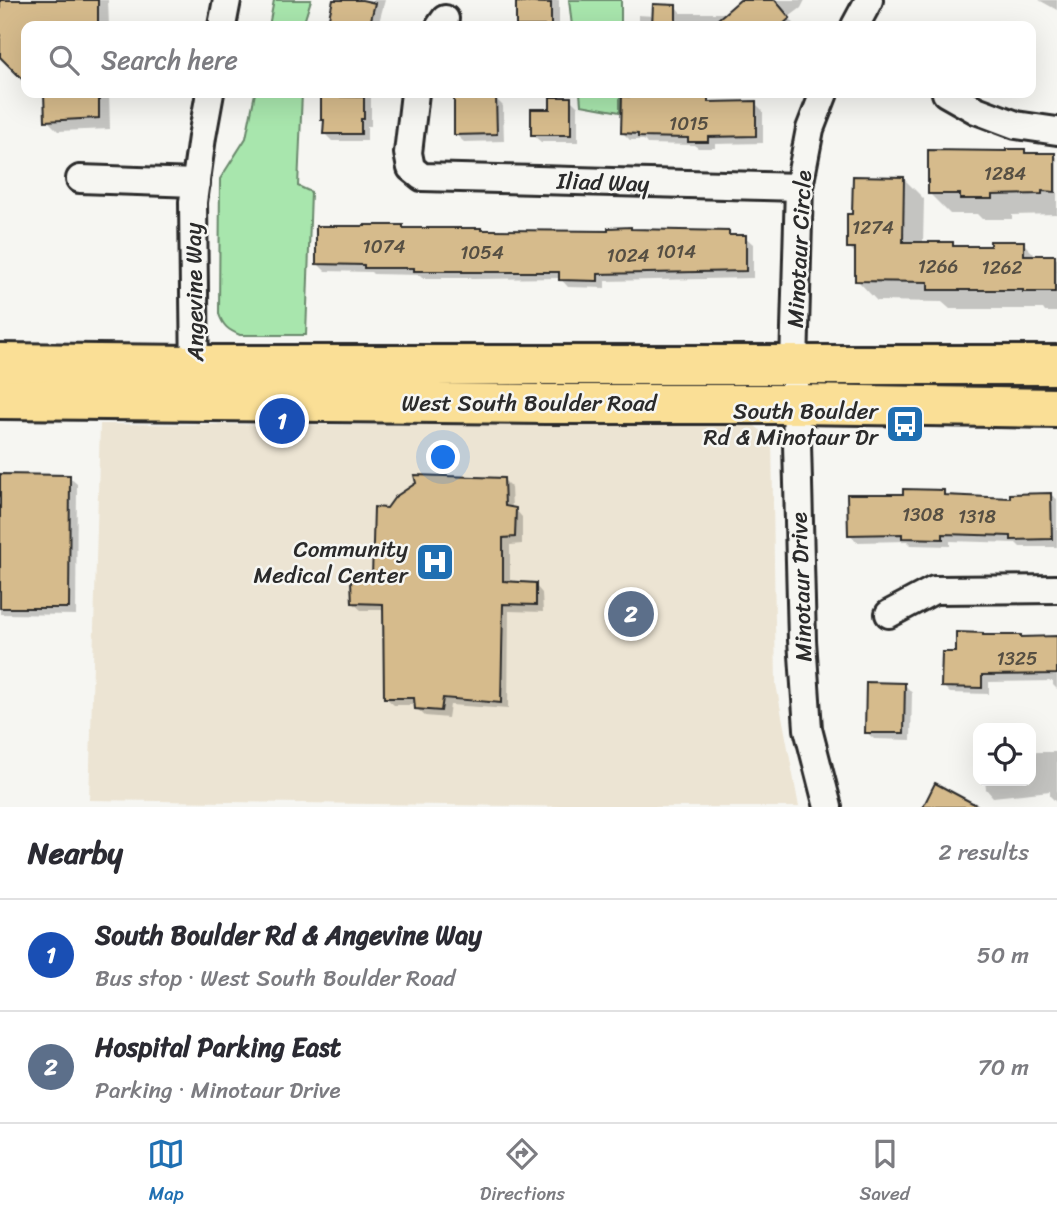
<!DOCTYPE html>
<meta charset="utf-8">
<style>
body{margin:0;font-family:Sriracha,sans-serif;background:#f7f7f7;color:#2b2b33}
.controls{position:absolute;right:21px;bottom:21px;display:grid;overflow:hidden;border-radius:14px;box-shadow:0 7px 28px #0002}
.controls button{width:63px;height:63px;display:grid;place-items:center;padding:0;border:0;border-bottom:2px solid #e1e1e2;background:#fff;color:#2b2b33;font:35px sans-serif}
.you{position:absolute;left:444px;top:458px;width:24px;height:24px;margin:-18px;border:5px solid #fff;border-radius:50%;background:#1a73e8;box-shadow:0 0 0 10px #1a73e833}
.badge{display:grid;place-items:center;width:46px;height:46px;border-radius:50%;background:#1f6fb2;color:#fff;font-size:23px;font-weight:700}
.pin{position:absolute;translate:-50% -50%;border:4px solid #fff;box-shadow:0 2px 7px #0006}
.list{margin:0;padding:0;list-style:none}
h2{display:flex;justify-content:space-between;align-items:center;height:91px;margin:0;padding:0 28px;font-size:30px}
h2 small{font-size:23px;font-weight:400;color:#7c7c81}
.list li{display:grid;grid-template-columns:46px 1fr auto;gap:21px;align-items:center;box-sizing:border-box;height:112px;padding:0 28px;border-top:2px solid #e1e1e2}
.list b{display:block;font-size:26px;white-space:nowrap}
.list p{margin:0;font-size:23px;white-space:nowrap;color:#7c7c81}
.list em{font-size:23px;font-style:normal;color:#7c7c81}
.icon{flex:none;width:38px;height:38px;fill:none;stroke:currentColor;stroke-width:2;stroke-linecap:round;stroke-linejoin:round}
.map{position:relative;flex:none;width:1057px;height:807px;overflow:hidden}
.search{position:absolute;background:#fff;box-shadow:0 7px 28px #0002;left:21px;right:21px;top:21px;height:77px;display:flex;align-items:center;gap:18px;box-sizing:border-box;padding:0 24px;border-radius:14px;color:#7c7c81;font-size:26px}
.sheet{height:315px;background:#fff}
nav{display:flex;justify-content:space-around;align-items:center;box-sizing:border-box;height:98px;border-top:2px solid #e1e1e2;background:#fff;font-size:19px;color:#7c7c81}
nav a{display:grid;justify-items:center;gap:4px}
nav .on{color:#1f6fb2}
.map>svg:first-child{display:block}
.built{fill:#ece4d3}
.green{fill:#a8e6ad;stroke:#6a886c;stroke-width:2}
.shadow{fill:#0003}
.building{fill:#d6bb8c;stroke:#2b2b2b;stroke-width:2}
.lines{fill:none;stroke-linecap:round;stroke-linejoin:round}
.street-casing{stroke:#2b2b2b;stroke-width:32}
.primary-casing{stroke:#2b2b2b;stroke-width:44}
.street{stroke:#f6f6f2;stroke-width:26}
.primary{stroke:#fadf96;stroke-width:38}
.labels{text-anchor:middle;stroke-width:5;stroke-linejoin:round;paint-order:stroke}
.number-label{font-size:19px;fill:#564f43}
.street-label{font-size:23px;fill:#2b2b2b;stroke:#f6f6f2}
.poi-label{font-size:23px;fill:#2b2b2b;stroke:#f6f6f2;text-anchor:end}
</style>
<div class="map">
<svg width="1057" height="807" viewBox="0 0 1057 807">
<rect width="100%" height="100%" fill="#f6f6f2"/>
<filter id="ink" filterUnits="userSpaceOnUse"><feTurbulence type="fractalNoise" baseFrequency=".0143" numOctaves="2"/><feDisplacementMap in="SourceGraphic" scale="14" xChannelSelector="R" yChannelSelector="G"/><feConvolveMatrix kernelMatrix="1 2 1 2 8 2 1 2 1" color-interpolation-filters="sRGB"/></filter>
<g filter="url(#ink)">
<path class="built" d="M100,424L755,426L772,439L776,684L799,807H583L89,800Z"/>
<g class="green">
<path d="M274,0H311L305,19V26H269Z"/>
<path d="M569,0H621V26H572Z"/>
<path d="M255,93H302L298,186L311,192L306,335H240C228,330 223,326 219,314L220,179L246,138Z"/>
<path d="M580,93H620V112L581,105Z"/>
</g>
<g class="shadow">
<path d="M0,0H108L109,26H26V81L0,54Z"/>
<path d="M335,0H385L378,26H329Z"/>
<path d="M518,0H559V25L561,26H517Z"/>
<path d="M743,0H805L801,8L789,17L796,26H750L734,8Z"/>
<path d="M1039,0H1057V10Z"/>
<path d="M676,7L681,13H724L731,20V26H638V15L654,16Z"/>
<path d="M38,93H109L110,129L58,131L47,120L46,101Z"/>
<path d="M323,93H371V126H367V141H332L325,134V121L323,119Z"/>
<path d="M659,96L662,99H707L712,104L755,103L763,111V143L715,144V148H698L694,145L647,144L644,140H630L623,133Z"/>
<path d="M495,98L503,106L504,141L464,142L456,135Z"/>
<path d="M570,99L578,107V142H541L533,135Z"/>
<path d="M1024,151L1027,154H1054L1057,157V214L1012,215V219H982L977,214H950L930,194Z"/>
<path d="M904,179L924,199L923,244H953L957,248H992L1023,243L1037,257H1054L1057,259V312H1045L1043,309H950L942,302L877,301L857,280V255L849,247L854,215Z"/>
<path d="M402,227L405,230L729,233L732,237H745L753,244V278L605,281V288L568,287L560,278L472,279L470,278H423L420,275L373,274L371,272L325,271L318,264Z"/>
<path d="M0,476L69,477L77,484L76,615L0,614Z"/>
<path d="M503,479L511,487L512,509H515L522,517V544L510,545V583L535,585L542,593L543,612L509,611L508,709L450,705L448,718L425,716L417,709V705H394L386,698L385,610H361L353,603L374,580L387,510Z"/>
<path d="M943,492L949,497L1012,500L1051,495L1057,499V547H1020L1016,543L950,541V546L911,545L907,541L857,542L850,534L904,495Z"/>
<path d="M985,637L1022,639L1057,638V689L1053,685V681L989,682V694L950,693L943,686L957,654Z"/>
<path d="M905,685L912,693L911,740L874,739L866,732Z"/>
<path d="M1031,752H1057V803L1050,796V791L993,797L986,789L985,781H1031Z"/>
</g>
<g class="building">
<path d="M0,0H98V26H26V83L0,57Z"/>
<path d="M333,0H362L375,3L370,24L366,23L365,26H327Z"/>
<path d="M740,0H775L790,18L781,26H710Z"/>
<path d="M516,2L551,3V26H516Z"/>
<path d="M653,4L676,5V26H652Z"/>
<path d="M44,93H99V118L45,121Z"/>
<path d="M637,94H660V97H708V102L756,101V136L708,137V142H688V138L638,137V134L621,133L622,96L637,97Z"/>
<path d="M321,96L364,97V119H361V134H323L324,120H321Z"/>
<path d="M496,96L497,134L454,135V97Z"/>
<path d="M550,97H571V135H531V109H550Z"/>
<path d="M1006,149H1025V153H1055V192L1042,191V194L992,195V199H960V194H928V150L1006,151Z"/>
<path d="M853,176L904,177L903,242H953V246H990V241H1024V255H1055V292H1023V290H928V282L855,281V248H847V214H852Z"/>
<path d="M365,225H403V228H481V230H491L608,231V228L631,227V229L729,231V235H746V271L598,274V281L559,280V272H462V271H414V268H364V265L316,264V226H365Z"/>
<path d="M0,474L70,475L69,608H0Z"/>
<path d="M414,475L504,478L505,506L516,508L515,537L503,538V581L536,583V605L503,604L501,703L443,698L441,711L415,709L414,698H384L383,604L352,603L351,581L372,578L374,507L387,508L395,497L416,483Z"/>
<path d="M903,489L944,490V495L1010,498V494L1051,493L1052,539L1011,540V536L943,534V539L902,538V534L848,535L847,494H903Z"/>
<path d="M956,632L983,633V635H1021V637L1057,636V674L982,675V688L941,687L942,652H956Z"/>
<path d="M866,682L905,683L904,733H865Z"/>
<path d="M935,783L980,807H923Z"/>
</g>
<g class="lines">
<defs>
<g id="street">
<path d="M222,26L227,0"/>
<path d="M440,26L445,19"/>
<path d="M855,26L869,0"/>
<path d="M415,93L408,153L411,168L422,177L799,187"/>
<path d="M824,93L810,129L799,187L794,365L796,404L802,640L808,729L828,807"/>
<path d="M946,93L976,110L1016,125L1057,131"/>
<path d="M80,179L196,183"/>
<path d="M195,382L193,202L202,137L210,93"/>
<path d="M889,614L934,590L1057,589"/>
</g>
<g id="primary">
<path d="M0,363L195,365H1057"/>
<path d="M0,399L546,404H796L1057,408"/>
</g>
</defs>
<use href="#street" class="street-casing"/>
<use href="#primary" class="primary-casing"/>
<use href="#street" class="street"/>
<use href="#primary" class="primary"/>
</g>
</g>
<defs>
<symbol id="bus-square" viewBox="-11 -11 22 22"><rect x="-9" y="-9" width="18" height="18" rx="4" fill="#1f6fb2" stroke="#f6f6f2"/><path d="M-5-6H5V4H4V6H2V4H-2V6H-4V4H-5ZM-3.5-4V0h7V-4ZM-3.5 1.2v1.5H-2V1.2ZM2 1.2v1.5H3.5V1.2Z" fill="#fff"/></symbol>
<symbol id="hospital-square" viewBox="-11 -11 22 22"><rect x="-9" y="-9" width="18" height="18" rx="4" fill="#1f6fb2" stroke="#f6f6f2"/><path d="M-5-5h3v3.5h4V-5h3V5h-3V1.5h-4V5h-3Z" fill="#fff"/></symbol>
</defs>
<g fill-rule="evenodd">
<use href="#bus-square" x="883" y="402" width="44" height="44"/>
<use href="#hospital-square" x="413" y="540" width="44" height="44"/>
</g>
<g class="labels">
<g class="number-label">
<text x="689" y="130">1015</text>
<text x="1005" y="180">1284</text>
<text x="873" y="234">1274</text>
<text x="384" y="253">1074</text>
<text x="676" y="258">1014</text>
<text x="482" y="259">1054</text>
<text x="628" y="262">1024</text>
<text x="938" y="273">1266</text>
<text x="1002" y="274">1262</text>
<text x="923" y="521">1308</text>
<text x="977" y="523">1318</text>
<text x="1017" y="665">1325</text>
</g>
<g class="street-label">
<text transform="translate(603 182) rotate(2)" y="8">Iliad Way</text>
<text transform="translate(799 249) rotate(-87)" y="8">Minotaur Circle</text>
<text transform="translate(194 292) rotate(-91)" y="8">Angevine Way</text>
<text x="529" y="411">West South Boulder Road</text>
<text transform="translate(801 587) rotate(-92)" y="8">Minotaur Drive</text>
</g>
<g class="poi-label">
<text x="878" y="419">South Boulder<tspan x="878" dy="26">Rd &amp; Minotaur Dr</tspan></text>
<text x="408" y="557">Community<tspan x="408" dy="26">Medical Center</tspan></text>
</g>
</g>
</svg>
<div class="controls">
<button><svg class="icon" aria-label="locate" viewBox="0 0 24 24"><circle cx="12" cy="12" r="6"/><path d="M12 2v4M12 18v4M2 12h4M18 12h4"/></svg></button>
</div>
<div class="you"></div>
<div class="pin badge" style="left:282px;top:421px;background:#1a4fb4">1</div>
<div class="pin badge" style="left:631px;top:614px;background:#5c6f8a">2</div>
<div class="search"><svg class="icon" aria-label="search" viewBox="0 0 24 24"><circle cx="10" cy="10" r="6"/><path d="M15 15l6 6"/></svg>Search here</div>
</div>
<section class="sheet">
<h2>Nearby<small>2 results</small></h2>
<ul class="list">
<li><span class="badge" style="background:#1a4fb4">1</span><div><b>South Boulder Rd &amp; Angevine Way</b><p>Bus stop · West South Boulder Road</p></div><em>50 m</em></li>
<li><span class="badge" style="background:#5c6f8a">2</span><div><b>Hospital Parking East</b><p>Parking · Minotaur Drive</p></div><em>70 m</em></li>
</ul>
</section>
<nav>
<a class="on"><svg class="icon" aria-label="map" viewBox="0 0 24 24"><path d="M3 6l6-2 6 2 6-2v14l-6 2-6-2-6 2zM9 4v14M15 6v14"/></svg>Map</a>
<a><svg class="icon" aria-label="directions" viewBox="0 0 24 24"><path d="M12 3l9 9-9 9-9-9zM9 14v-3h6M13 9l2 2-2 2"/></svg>Directions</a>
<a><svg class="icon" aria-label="saved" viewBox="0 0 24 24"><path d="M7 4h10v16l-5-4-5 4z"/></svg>Saved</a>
</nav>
